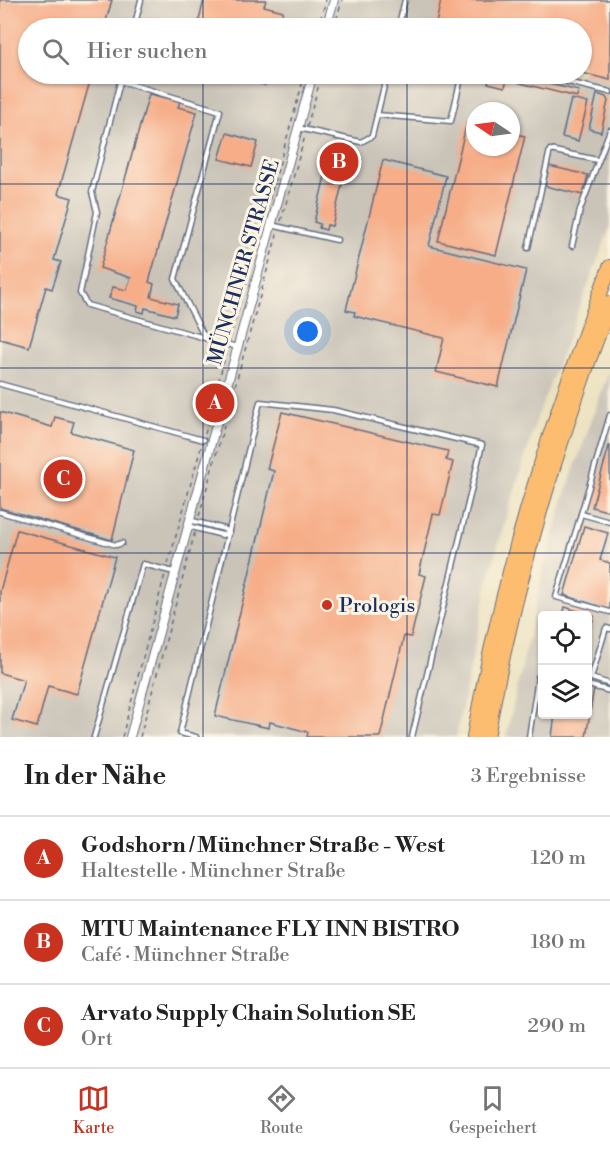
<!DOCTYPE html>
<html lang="de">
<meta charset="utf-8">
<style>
body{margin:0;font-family:"Libre Bodoni",serif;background:#f2f2f2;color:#222}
.controls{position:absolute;right:18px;bottom:18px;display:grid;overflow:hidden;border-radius:6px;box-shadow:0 2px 4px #0004}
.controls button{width:54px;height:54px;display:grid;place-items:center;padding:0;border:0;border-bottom:2px solid #e0e0e0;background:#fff;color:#222;font:30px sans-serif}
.compass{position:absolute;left:466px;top:102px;width:54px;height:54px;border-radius:50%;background:#fff;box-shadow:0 2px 4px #0004;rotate:283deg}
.you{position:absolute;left:308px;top:332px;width:21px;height:21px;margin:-15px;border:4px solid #fff;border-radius:50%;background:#1a73e8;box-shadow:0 0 0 9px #1a73e833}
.badge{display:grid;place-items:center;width:39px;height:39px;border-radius:50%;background:#c8321e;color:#fff;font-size:20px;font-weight:700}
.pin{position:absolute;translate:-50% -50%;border:3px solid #fff;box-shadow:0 2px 6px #0006}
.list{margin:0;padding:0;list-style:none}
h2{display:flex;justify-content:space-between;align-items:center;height:78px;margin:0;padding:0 24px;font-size:26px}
h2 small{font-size:20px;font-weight:400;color:#767676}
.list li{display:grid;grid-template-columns:39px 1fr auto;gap:18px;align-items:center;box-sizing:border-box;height:84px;padding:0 24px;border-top:2px solid #e0e0e0}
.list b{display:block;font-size:22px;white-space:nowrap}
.list p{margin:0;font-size:20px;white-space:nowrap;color:#767676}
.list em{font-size:20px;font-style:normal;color:#767676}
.icon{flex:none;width:33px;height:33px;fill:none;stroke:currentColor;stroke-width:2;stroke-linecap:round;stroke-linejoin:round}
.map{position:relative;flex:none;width:610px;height:737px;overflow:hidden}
.search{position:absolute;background:#fff;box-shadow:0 2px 4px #0004;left:18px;right:18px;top:18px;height:66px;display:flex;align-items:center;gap:15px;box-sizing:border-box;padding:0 21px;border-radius:33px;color:#767676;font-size:22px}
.sheet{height:330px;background:#fff}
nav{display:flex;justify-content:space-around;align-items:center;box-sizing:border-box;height:84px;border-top:2px solid #e0e0e0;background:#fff;font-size:16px;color:#767676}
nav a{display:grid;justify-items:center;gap:3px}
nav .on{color:#c8321e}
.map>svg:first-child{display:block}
.industrial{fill:#c9c3b8;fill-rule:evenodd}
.building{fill:#f6ad88}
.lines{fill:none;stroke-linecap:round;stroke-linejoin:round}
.lane-casing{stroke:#646d80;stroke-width:7}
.street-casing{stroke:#646d80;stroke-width:10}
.highway-casing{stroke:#646d80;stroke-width:16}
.path{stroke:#646d80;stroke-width:1.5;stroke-dasharray:4.5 4.5;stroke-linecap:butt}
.lane{stroke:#fff;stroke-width:4}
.street{stroke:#fff;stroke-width:8}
.highway{stroke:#fcbd6f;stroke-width:14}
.grid{fill:none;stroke:#1b2f5e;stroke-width:1.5;stroke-opacity:0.55}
.poi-dot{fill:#c8321e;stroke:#fcf5e5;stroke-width:2}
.labels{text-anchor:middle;stroke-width:6;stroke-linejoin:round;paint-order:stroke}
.street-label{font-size:20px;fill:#1b2f5e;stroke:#fcf5e5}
.poi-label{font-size:20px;fill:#1b2f5e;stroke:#fcf5e5;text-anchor:start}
</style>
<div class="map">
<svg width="610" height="737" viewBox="0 0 610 737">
<rect width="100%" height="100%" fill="#fcf5e5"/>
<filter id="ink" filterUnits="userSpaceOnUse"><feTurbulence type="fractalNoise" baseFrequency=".0167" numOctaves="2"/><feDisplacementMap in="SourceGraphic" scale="12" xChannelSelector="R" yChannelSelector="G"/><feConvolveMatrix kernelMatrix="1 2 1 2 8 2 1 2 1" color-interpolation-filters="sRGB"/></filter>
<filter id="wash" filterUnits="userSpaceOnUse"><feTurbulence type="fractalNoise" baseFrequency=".008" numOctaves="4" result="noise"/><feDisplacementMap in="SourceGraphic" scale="24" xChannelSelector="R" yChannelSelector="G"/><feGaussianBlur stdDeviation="1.35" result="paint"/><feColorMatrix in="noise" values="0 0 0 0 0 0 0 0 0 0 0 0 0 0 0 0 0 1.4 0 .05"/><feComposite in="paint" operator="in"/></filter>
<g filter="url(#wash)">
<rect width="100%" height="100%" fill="#ece1be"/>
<g class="industrial">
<path d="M0,0H610V228L538,415L503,528L489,577L456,737H0ZM28,28H582V74H28ZM475,111H511V147H475Z"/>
<path d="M610,368V737H506L543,572L567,489ZM542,616H588V714H542Z"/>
</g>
<g id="blocks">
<g class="building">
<path d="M0,0H112L104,28H28V74H92L58,194L72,198L54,260L61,262L52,289L46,287L29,347L0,339Z"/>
<path d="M204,0H266L264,6L283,11L278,28L259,25L258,28H197Z"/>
<path d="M441,0H610V80L582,73V28H435Z"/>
<path d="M246,74H268L265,85L244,80Z"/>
<path d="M490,74H514L520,75L518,82L507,79L505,87L488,83Z"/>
<path d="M521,77L579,91L577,97L520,83Z"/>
<path d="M149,94L180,101L178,107L197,112L149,282L154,284L151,297L178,304L175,316L145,308L144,313L137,311L138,306L109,298L113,287L126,290L131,278L100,268Z"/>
<path d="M597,94L606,97L608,101L601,132L589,129Z"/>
<path d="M571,99L588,103L578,141L562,137Z"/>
<path d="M467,122L475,124V147H511V133L525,136L496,255L438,241Z"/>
<path d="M227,133L258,142L251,167L219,159Z"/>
<path d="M330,155L348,160L332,226L327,225L326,230L319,228L320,224L314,222Z"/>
<path d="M383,160L446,176L429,246L526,270L498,387L436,372L444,338L354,316L355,312L346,310Z"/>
<path d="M549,166L588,175L583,195L545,186Z"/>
<path d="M0,412L52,427L55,417L74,422L71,432L134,450L112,540L0,508Z"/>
<path d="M282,412L448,451L446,460L453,462L440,515L433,514L419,574L426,576L411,637L404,636L380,737H307L308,732L270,722L269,728L215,716L274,471L267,469Z"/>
<path d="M609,446H610V512L592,507Z"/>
<path d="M584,526L608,533L600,560L610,563V610L564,595Z"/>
<path d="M17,530L115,557L77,694L48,686L37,727L12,720L24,680L0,673V591Z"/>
<path d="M565,607L594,616L588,637V615H563Z"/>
<path d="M588,687L594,688L586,737H552L555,714H588Z"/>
</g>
</g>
</g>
<g filter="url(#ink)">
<use href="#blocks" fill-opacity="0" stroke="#646d80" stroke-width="1.5"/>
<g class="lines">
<defs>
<g id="lane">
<path d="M134,28L141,0"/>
<path d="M398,28L405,0"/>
<path d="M122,74L92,192L97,212L80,293L87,305L237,347"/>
<path d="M533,74L610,92"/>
<path d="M120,81L220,111L175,279L205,338"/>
<path d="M377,115L451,121L461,78L443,74"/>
<path d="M298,128L361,142L372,136L387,74"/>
<path d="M271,225L337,240"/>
<path d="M572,246L580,210L610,130"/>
<path d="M528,248L550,150L597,160"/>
<path d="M0,384L203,440"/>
<path d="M610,415L581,514L610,522"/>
<path d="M0,512L116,545L122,543"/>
<path d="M581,514L556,597L610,612"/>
<path d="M189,520L224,529L229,533"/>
<path d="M188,526L222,535L229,533"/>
<path d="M610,629L606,628L591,678L610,684"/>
<path d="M588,685L610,691"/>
<path d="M94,737L143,564L174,572"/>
<path d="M196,737L180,733L260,402L333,410L482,445L412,737"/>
<path d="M529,737L538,677H542"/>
</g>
<g id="street">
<path d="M326,28L334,0"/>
<path d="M130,737L313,74"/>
</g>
<g id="highway">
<path d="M474,737C502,574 551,422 610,267"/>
<path d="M487,737C513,588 556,445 610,303"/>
</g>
</defs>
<use href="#lane" class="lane-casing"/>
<use href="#street" class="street-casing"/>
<use href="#highway" class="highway-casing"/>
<g class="path">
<path d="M318,28L326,0"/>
<path d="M334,28L342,0"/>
<path d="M307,126L322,74"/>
<path d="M281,221L305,136"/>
<path d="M230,338L305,74"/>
<path d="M205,434L227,349"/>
<path d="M199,516L278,231"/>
<path d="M168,564L202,444"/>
<path d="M122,737L165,574"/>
<path d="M140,737L195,532"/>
</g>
<use href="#lane" class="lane"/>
<use href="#street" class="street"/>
<use href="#highway" class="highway"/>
</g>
</g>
<path class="grid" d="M203,0V28M407,0V28M203,74V737M407,74V737M0,184H610M0,368H610M0,553H610"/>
<circle class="poi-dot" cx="327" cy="605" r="6"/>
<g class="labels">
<g class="street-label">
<text transform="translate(243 262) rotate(-74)" y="7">MÜNCHNER STRASSE</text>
</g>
<g class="poi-label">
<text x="339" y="612">Prologis</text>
</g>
</g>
</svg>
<div class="controls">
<button><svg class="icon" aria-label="locate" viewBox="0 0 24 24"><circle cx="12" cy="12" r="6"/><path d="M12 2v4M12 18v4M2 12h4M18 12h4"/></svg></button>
<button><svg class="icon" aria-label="layers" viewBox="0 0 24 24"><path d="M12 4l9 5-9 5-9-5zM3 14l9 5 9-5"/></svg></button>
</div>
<svg class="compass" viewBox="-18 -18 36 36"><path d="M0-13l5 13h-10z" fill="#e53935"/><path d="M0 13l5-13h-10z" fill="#767676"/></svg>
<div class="you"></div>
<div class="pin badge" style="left:215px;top:403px">A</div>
<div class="pin badge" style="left:339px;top:162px">B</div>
<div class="pin badge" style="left:63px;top:479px">C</div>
<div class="search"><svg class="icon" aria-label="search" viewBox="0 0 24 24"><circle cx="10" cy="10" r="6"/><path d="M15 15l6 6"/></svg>Hier suchen</div>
</div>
<section class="sheet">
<h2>In der Nähe<small>3 Ergebnisse</small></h2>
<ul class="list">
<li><span class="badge">A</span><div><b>Godshorn / Münchner Straße - West</b><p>Haltestelle · Münchner Straße</p></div><em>120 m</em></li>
<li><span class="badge">B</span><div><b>MTU Maintenance FLY INN BISTRO</b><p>Café · Münchner Straße</p></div><em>180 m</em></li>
<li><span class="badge">C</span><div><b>Arvato Supply Chain Solution SE</b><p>Ort</p></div><em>290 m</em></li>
</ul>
</section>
<nav>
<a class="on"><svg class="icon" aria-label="map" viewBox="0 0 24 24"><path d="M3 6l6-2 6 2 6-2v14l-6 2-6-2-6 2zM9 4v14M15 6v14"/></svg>Karte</a>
<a><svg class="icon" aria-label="directions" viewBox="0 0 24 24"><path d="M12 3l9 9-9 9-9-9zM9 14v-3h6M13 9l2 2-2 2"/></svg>Route</a>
<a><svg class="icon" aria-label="saved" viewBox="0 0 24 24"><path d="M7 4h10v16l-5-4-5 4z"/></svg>Gespeichert</a>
</nav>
